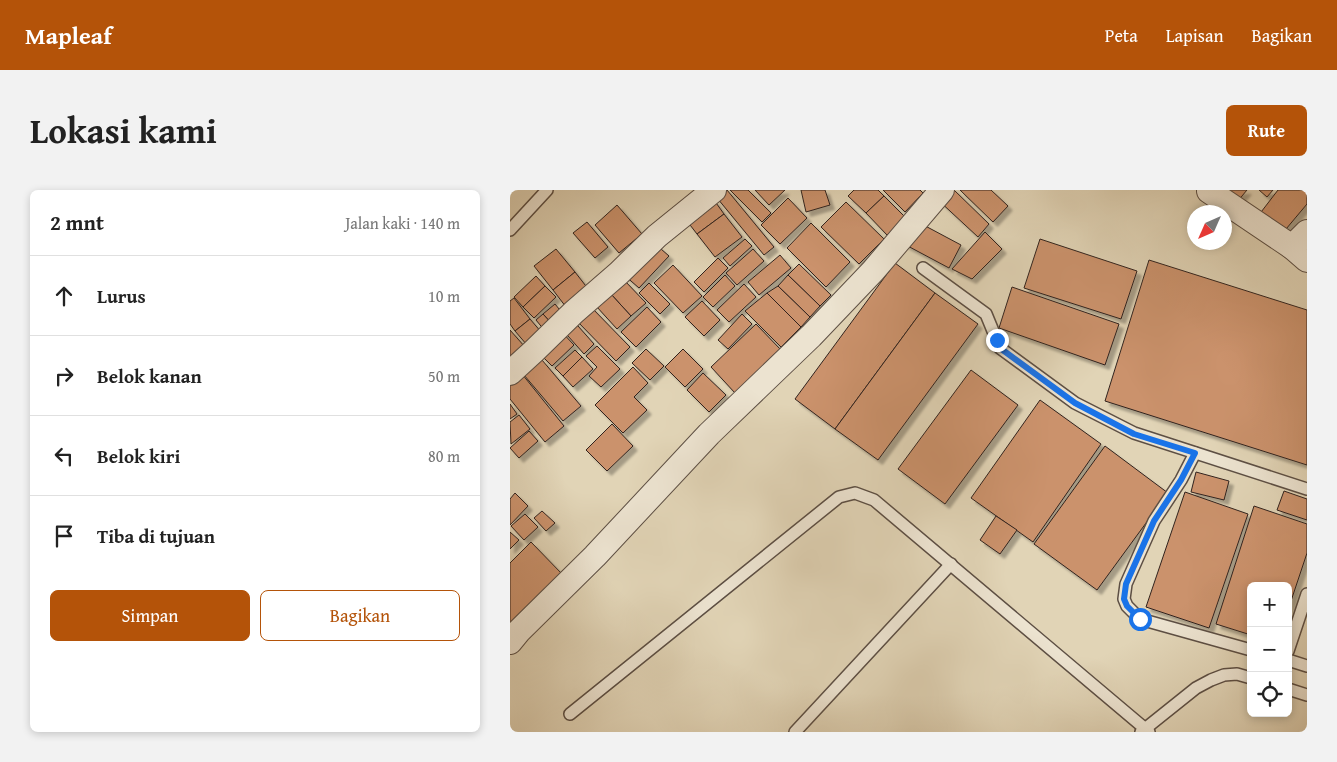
<!DOCTYPE html>
<html lang="id">
<meta charset="utf-8">
<style>
body{margin:0;font-family:"Gentium Book Plus",serif;background:#f2f2f2;color:#222}
.controls{position:absolute;right:15px;bottom:15px;display:grid;overflow:hidden;border-radius:8px;box-shadow:0 2px 8px #0003}
.controls button{width:45px;height:45px;display:grid;place-items:center;padding:0;border:0;border-bottom:1px solid #e0e0e0;background:#fff;color:#222;font:25px sans-serif}
.compass{position:absolute;left:677px;top:15px;width:45px;height:45px;border-radius:50%;background:#fff;box-shadow:0 2px 8px #0003;rotate:225deg}
.stop{position:absolute;width:15px;height:15px;margin:-11px;border:4px solid #1a73e8;border-radius:50%;background:#fff}
.stop.end{background:#1a73e8;border-color:#fff;box-shadow:0 1px 5px #0008}
.list{margin:0;padding:0;list-style:none}
h2{display:flex;justify-content:space-between;align-items:center;height:65px;margin:0;padding:0 20px;font-size:21px}
h2 small{font-size:16px;font-weight:400;color:#767676}
.list li{display:grid;grid-template-columns:32px 1fr auto;gap:15px;align-items:center;box-sizing:border-box;height:80px;padding:0 20px;border-top:1px solid #e0e0e0}
.list b{display:block;font-size:19px;white-space:nowrap}
.list em{font-size:16px;font-style:normal;color:#767676}
.actions{display:flex;gap:10px;padding:15px 20px}
.actions a{flex:1;padding:11px 0;border:1px solid #b45309;border-radius:8px;text-align:center;font-size:18px;color:#b45309}
.actions .main{background:#b45309;color:#fff}
.icon{flex:none;width:28px;height:28px;fill:none;stroke:currentColor;stroke-width:2;stroke-linecap:round;stroke-linejoin:round}
.map{position:relative;flex:none;width:797px;height:542px;overflow:hidden;border-radius:8px}
header{display:flex;align-items:center;gap:30px;box-sizing:border-box;height:70px;padding:0 25px;background:#b45309;color:#fff}
header strong{font-size:24px}
nav{display:flex;gap:28px;margin-inline-start:auto;font-size:18px}
.intro{display:flex;align-items:center;justify-content:space-between;box-sizing:border-box;height:120px;padding:0 30px}
h1{margin:0;font-size:35px}
.button{padding:12px 22px;border-radius:8px;background:#b45309;color:#fff;font-size:18px;font-weight:700}
main{display:flex;gap:30px;padding:0 30px}
aside{flex:1;background:#fff;border-radius:8px;box-shadow:0 2px 8px #0003}
.map>svg:first-child{display:block}
.building{fill:#cb926c;stroke:#31231e;filter:url(#shadow)}
.lines{fill:none;stroke-linecap:round;stroke-linejoin:round}
.lane-casing{stroke:#5d4f44;stroke-width:14}
.street-casing{stroke:#5d4f44;stroke-width:26}
.lane{stroke:#ece3d0;stroke-width:11}
.street{stroke:#ece3d0;stroke-width:24}
.route{stroke:#1a73e8;stroke-width:6}
</style>
<header>
<strong>Mapleaf</strong>
<nav><a>Peta</a><a>Lapisan</a><a>Bagikan</a></nav>
</header>
<div class="intro"><h1>Lokasi kami</h1><a class="button">Rute</a></div>
<main>
<aside>
<h2>2 mnt<small>Jalan kaki · 140 m</small></h2>
<ul class="list">
<li><svg class="icon" aria-label="ahead" viewBox="0 0 24 24"><path d="M12 20V5M6 11l6-6 6 6"/></svg><div><b>Lurus</b></div><em>10 m</em></li>
<li><svg class="icon" aria-label="right" viewBox="0 0 24 24"><path d="M7 20v-9h11M14 6l5 5-5 5"/></svg><div><b>Belok kanan</b></div><em>50 m</em></li>
<li><svg class="icon" aria-label="left" viewBox="0 0 24 24"><path d="M17 20v-9H6M10 6l-5 5 5 5"/></svg><div><b>Belok kiri</b></div><em>80 m</em></li>
<li><svg class="icon" aria-label="arrive" viewBox="0 0 24 24"><path d="M6 21V4h12l-3 4 3 4H6"/></svg><div><b>Tiba di tujuan</b></div></li>
</ul>
<div class="actions"><a class="main">Simpan</a><a>Bagikan</a></div>
</aside>
<div class="map">
<svg width="797" height="542" viewBox="0 0 797 542">
<defs>
<filter id="shadow"><feDropShadow dx="4.5" dy="4.5" stdDeviation="1" flood-color="#0004"/></filter>
</defs>
<rect width="100%" height="100%" fill="#e1d4b6"/>
<filter id="stains"><feTurbulence type="fractalNoise" baseFrequency=".004" numOctaves="4"/><feColorMatrix values="0 0 0 0 .2 0 0 0 0 .09 0 0 0 0 .02 0 0 0 .5 -.17"/></filter>
<radialGradient id="worn" r=".72"><stop offset=".6" stop-color="#630" stop-opacity="0"/><stop offset="1" stop-color="#630" stop-opacity=".3"/></radialGradient>
<g class="building">
<path d="M206,0H217L264,57L254,65L203,3Z"/>
<path d="M220,0H238L261,23L252,32Z"/>
<path d="M245,0H275L259,15Z"/>
<path d="M291,0H315L320,15L296,22Z"/>
<path d="M344,0H368L374,6L356,23L338,6Z"/>
<path d="M373,0H410L413,3L395,22Z"/>
<path d="M436,0H444L479,34L468,47L427,9Z"/>
<path d="M450,0H481L498,16L483,32Z"/>
<path d="M713,0H737L727,12Z"/>
<path d="M749,0H763L757,7Z"/>
<path d="M768,0H797V14L771,45L748,26Z"/>
<path d="M374,6L395,27L377,45L356,23Z"/>
<path d="M278,8L297,28L270,54L251,35Z"/>
<path d="M204,10L214,24L187,44L177,31Z"/>
<path d="M336,12L374,49L349,74L311,37Z"/>
<path d="M107,15L132,44L109,63L85,35Z"/>
<path d="M214,24L232,47L205,67L187,44Z"/>
<path d="M406,31L451,55L439,78L394,54Z"/>
<path d="M77,32L98,57L85,68L63,43Z"/>
<path d="M301,33L340,72L316,97L277,58Z"/>
<path d="M475,42L492,59L462,89L442,79Z"/>
<path d="M235,49L242,56L220,76L213,68Z"/>
<path d="M530,49L627,81L611,129L514,98Z"/>
<path d="M143,52L159,66L129,98L113,84Z"/>
<path d="M46,59L65,82L43,100L24,76Z"/>
<path d="M243,59L254,71L227,95L216,83Z"/>
<path d="M270,65L281,78L249,105L238,92Z"/>
<path d="M208,68L218,78L194,102L184,92Z"/>
<path d="M639,70L797,120V275L595,211Z"/>
<path d="M385,73L425,103L325,239L285,209Z"/>
<path d="M289,74L321,105L310,116L278,85Z"/>
<path d="M163,75L192,106L173,123L144,93Z"/>
<path d="M65,82L79,100L56,117L43,100Z"/>
<path d="M215,85L225,96L203,117L193,107Z"/>
<path d="M278,85L310,116L300,127L268,96Z"/>
<path d="M26,86L35,96L13,117L4,107Z"/>
<path d="M114,90L136,113L121,126L100,103Z"/>
<path d="M139,93L160,114L150,124L129,103Z"/>
<path d="M234,94L246,107L219,132L207,120Z"/>
<path d="M35,96L46,107L24,128L13,117Z"/>
<path d="M268,96L300,127L291,137L257,103Z"/>
<path d="M502,97L609,134L595,175L489,138Z"/>
<path d="M100,103L121,126L107,139L86,116Z"/>
<path d="M257,103L291,137L271,157L235,121Z"/>
<path d="M425,103L468,134L368,270L325,239Z"/>
<path d="M4,108L20,129L5,141L0,134V111Z"/>
<path d="M192,111L210,130L194,146L175,127Z"/>
<path d="M45,114L54,125L42,134L33,124Z"/>
<path d="M80,116L120,157L106,171L66,130Z"/>
<path d="M137,117L151,132L126,157L111,142Z"/>
<path d="M33,124L42,134L35,141L26,130Z"/>
<path d="M232,124L242,134L218,159L208,150Z"/>
<path d="M60,127L84,154L74,164L50,137Z"/>
<path d="M20,129L32,143L17,155L5,141Z"/>
<path d="M246,134L271,160L225,203L201,177Z"/>
<path d="M49,139L64,155L42,176L26,160Z"/>
<path d="M0,140L15,157L0,170Z"/>
<path d="M87,156L110,179L91,197L79,186L87,177L76,166Z"/>
<path d="M136,159L154,176L140,190L122,173Z"/>
<path d="M173,159L193,179L175,197L155,177Z"/>
<path d="M65,160L72,167L53,186L45,178Z"/>
<path d="M72,167L83,179L63,197L53,186Z"/>
<path d="M32,170L71,216L53,231L14,185Z"/>
<path d="M123,177L138,193L124,207L137,220L113,243L85,215Z"/>
<path d="M461,180L508,215L435,314L388,279Z"/>
<path d="M193,183L216,205L199,222L177,200Z"/>
<path d="M12,184L54,236L35,252L0,209V194Z"/>
<path d="M530,210L591,254L523,352L461,308Z"/>
<path d="M0,214L7,224L0,229Z"/>
<path d="M9,225L20,239L1,254L0,232Z"/>
<path d="M102,234L123,256L97,281L76,260Z"/>
<path d="M19,241L28,251L9,268L0,258Z"/>
<path d="M595,256L658,303L587,400L524,354Z"/>
<path d="M686,282L719,291L714,310L681,302Z"/>
<path d="M774,301L797,309V330L767,320Z"/>
<path d="M675,302L738,324L699,438L636,417Z"/>
<path d="M5,303L18,316L0,335V309Z"/>
<path d="M744,316L797,334V363L778,420V396H741V445L706,434Z"/>
<path d="M32,321L45,333L36,341L24,328Z"/>
<path d="M15,324L28,337L14,350L1,336Z"/>
<path d="M486,326L507,340L490,364L470,350Z"/>
<path d="M0,342L9,350L0,359Z"/>
<path d="M21,352L52,384L0,435V373Z"/>
</g>
<g class="lines">
<defs>
<g id="lane">
<path d="M0,40L37,0"/>
<path d="M413,78L476,124L490,158L565,213L624,243L797,299"/>
<path d="M685,263L671,290L644,331L616,394L614,409L617,416L630,429L741,460"/>
<path d="M778,461L797,404"/>
<path d="M778,470L797,476"/>
<path d="M778,499L797,505"/>
<path d="M60,524L329,307L345,303L364,310L639,542"/>
<path d="M285,542L441,374"/>
<path d="M631,542L686,498L701,490L714,485L727,484L741,488"/>
</g>
<g id="street">
<path d="M699,1L782,57"/>
<path d="M797,42L782,57L797,70"/>
<path d="M0,183L24,161L64,122L109,83L147,46L204,0"/>
<path d="M0,452L9,441L85,366L199,244L301,146L363,81L432,0"/>
</g>
</defs>
<use href="#lane" class="lane-casing"/>
<use href="#street" class="street-casing"/>
<use href="#lane" class="lane"/>
<use href="#street" class="street"/>
</g>
<g class="lines">
<path class="route" d="M487,150L490,158L565,213L624,244L685,263L671,290L644,331L616,394L614,409L617,416L630,429"/>
</g>
<rect width="100%" height="100%" filter="url(#stains)"/>
<rect width="100%" height="100%" fill="url(#worn)"/>
</svg>
<div class="controls">
<button>+</button>
<button>−</button>
<button><svg class="icon" aria-label="locate" viewBox="0 0 24 24"><circle cx="12" cy="12" r="6"/><path d="M12 2v4M12 18v4M2 12h4M18 12h4"/></svg></button>
</div>
<svg class="compass" viewBox="-18 -18 36 36"><path d="M0-13l5 13h-10z" fill="#e53935"/><path d="M0 13l5-13h-10z" fill="#767676"/></svg>
<div class="stop" style="left:630px;top:429px"></div>
<div class="stop end" style="left:487px;top:150px"></div>
</div>
</main>
